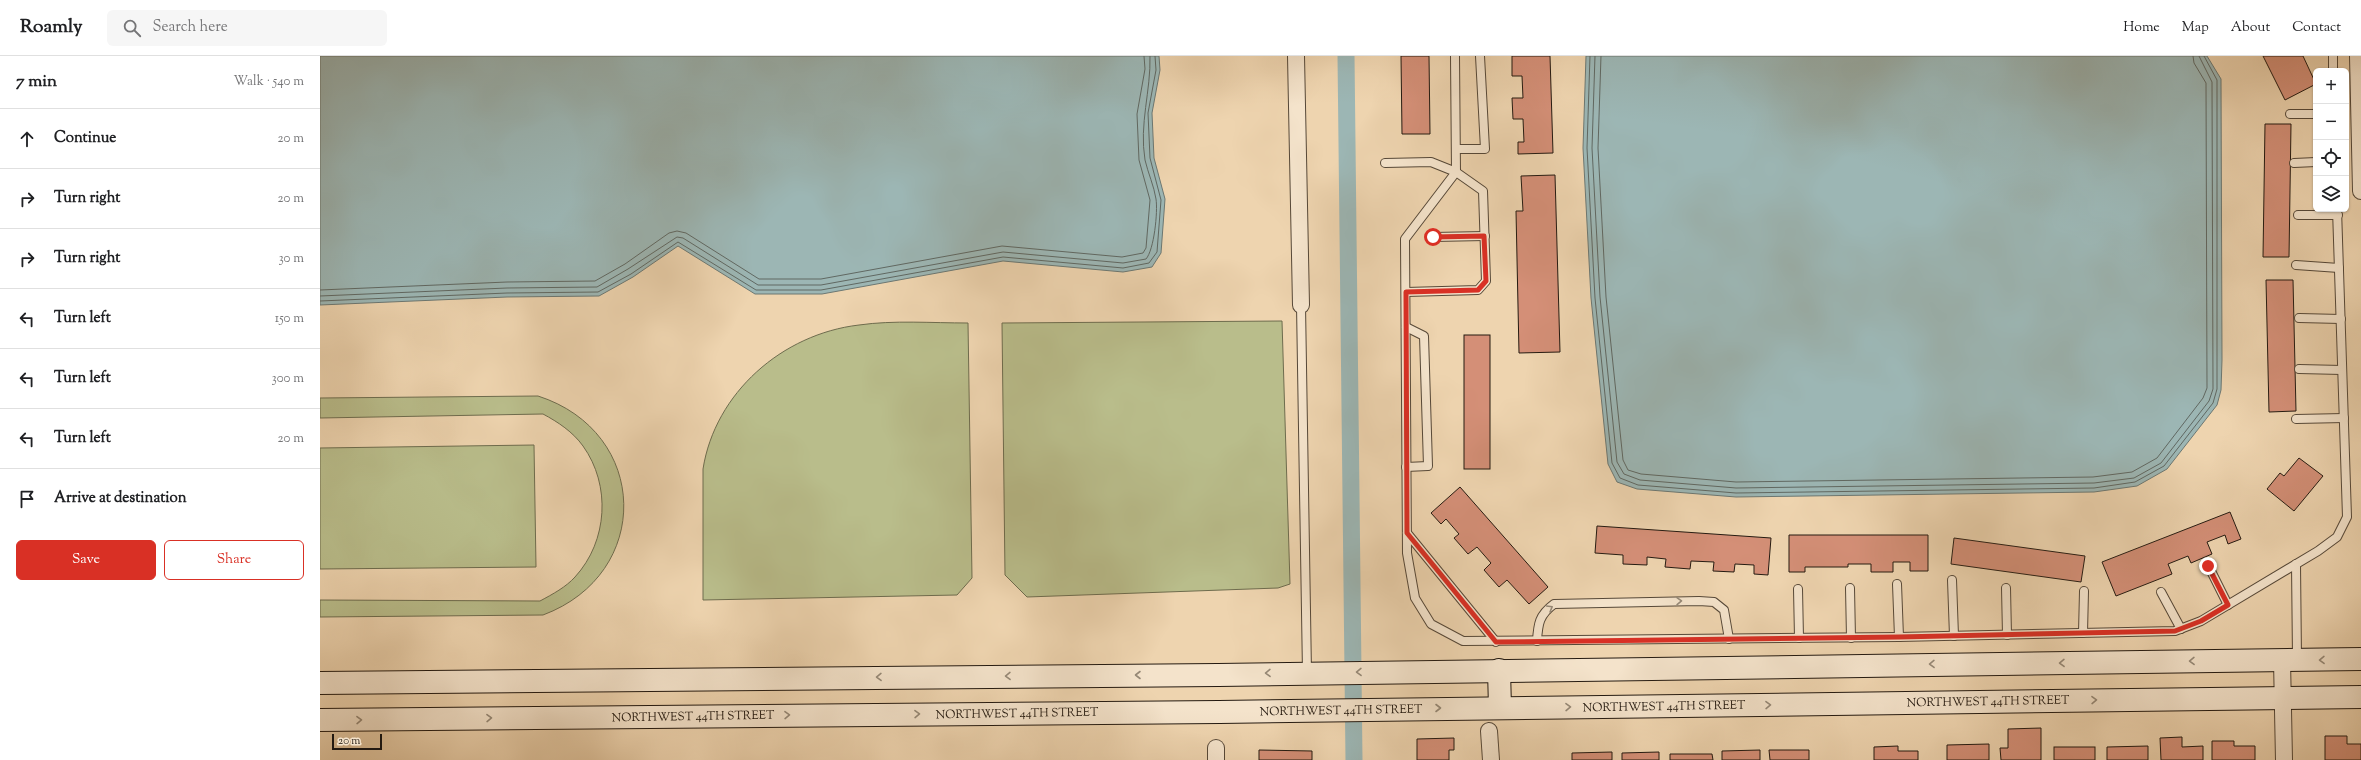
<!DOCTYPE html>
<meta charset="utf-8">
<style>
body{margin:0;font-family:"Sorts Mill Goudy",serif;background:#f6f6f6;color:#202124}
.controls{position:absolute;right:12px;top:12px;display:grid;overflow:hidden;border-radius:6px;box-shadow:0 1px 3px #0004}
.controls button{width:36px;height:36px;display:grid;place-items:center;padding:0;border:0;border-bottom:1px solid #e0e0e0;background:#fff;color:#202124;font:20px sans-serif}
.scale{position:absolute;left:12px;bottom:10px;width:50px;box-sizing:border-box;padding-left:4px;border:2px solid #241a11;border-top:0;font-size:11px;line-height:14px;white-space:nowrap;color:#241a11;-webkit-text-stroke:3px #f4e3cb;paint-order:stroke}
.stop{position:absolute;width:12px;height:12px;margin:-9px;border:3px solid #d93025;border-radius:50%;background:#fff}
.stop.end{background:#d93025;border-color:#fff;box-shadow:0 1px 4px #0008}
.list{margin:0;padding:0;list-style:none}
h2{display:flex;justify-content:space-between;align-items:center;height:52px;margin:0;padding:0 16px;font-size:17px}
h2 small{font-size:13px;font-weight:400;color:#757577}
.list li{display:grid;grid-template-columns:26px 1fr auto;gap:12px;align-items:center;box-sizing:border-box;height:60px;padding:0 16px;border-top:1px solid #e0e0e0}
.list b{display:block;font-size:15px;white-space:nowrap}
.list em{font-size:13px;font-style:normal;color:#757577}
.actions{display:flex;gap:8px;padding:12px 16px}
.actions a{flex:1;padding:9px 0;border:1px solid #d93025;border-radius:6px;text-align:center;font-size:14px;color:#d93025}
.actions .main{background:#d93025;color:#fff}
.icon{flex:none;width:22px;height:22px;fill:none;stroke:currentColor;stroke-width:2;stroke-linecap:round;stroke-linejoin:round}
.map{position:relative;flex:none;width:2041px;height:704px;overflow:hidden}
header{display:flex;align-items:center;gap:24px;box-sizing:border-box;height:56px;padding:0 20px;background:#fff;border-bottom:1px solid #e0e0e0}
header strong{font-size:19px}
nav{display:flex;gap:22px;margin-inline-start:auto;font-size:14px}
.search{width:280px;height:36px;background:#f6f6f6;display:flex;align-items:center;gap:10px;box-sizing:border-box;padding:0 14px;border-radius:6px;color:#757577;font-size:15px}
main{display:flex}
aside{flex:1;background:#fff}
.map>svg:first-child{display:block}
.green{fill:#b9bd8b;stroke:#6e6c4e}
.water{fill:#9cb6b4;stroke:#6c7873}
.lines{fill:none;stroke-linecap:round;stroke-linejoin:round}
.shore{stroke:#606862;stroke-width:1}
.canal{stroke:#9cb6b4;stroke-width:17}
.building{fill:#d48f77;stroke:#241a11}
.lane-casing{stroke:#564838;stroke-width:10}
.street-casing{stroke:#564838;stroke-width:18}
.secondary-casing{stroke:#241a11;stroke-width:24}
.lane{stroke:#f4e3cb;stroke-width:8}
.street{stroke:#f4e3cb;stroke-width:16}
.secondary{stroke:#f4e3cb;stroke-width:22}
.oneway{stroke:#968977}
.route{stroke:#d93025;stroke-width:5}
.labels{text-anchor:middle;stroke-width:3;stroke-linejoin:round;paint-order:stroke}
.street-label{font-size:12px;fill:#241a11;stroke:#f4e3cb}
</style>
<header>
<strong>Roamly</strong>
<div class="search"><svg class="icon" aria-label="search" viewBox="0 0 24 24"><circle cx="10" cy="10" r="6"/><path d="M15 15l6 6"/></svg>Search here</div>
<nav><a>Home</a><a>Map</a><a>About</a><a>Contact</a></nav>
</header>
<main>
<aside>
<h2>7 min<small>Walk · 540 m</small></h2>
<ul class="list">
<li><svg class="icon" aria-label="ahead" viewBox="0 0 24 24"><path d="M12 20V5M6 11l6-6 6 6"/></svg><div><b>Continue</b></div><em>20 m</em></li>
<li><svg class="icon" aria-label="right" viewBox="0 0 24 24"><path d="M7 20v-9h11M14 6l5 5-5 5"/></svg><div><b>Turn right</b></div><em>20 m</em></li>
<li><svg class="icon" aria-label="right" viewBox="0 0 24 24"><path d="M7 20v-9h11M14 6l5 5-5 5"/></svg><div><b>Turn right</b></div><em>30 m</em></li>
<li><svg class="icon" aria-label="left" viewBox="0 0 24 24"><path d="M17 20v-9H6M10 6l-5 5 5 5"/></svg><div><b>Turn left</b></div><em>150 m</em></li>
<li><svg class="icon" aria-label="left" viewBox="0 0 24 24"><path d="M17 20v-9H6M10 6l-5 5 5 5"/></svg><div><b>Turn left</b></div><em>300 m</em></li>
<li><svg class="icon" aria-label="left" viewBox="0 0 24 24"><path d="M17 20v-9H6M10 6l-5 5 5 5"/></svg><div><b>Turn left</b></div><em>20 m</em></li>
<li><svg class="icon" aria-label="arrive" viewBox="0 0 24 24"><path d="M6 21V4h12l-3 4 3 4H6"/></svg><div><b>Arrive at destination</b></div></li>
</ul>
<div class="actions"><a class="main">Save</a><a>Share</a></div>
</aside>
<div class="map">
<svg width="2041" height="704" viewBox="0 0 2041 704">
<rect width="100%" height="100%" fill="#eed4af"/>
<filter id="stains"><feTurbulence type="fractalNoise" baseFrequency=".005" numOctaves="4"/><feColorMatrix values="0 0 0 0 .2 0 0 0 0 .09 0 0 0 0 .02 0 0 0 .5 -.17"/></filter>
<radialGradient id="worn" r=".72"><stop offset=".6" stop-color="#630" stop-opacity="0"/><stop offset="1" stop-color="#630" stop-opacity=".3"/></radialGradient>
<g class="green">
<path d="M962,265L970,528L958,532L707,541L685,519L682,267Z"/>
<path d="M648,267L652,522L637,539L383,544V413C395,337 462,278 539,269C574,264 612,267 648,267Z"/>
<path d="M218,340C330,376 333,518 223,559L0,561V544L220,545C233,538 246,531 255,521C288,485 291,429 263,390C253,376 238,366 223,358L0,362V342Z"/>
<path d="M214,389L216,511L0,513V392Z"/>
</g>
<g class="water">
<path d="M0,0H839L840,14L832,57L834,102L845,143L841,197L832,211L803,216L683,205L502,238H435L358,190L313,221L279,240L187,241L0,249Z"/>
<path d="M1266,0H1887L1901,23L1902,304L1901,334L1897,349L1847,413L1817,430L1774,436L1416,441L1317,433L1297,426L1288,408L1271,242L1263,92Z"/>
</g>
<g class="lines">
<g class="shore">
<path d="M1270,0L1267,92L1275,242L1292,407L1300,422L1318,429L1416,437L1774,432L1815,426L1844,410L1893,347L1897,333V24L1884,0"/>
<path d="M1275,0L1272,92L1280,241L1297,406L1304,418L1320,424L1416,432L1774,427L1814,422L1841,407L1889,345L1893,333L1892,26L1879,0"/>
<path d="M1281,0L1278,92L1286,241L1303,404L1308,414L1321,418L1416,426L1773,421L1812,416L1837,402L1883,342L1887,332L1886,27L1874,7L1873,0"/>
<path d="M0,234L187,226L275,225L305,208L349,177L357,175L366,177L439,223H501L682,190L802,201L823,197L826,192L830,144L819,104L817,58L825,13L824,0"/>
<path d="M0,240L187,232L277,231L308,213L357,181L363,182L438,229H501L683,196L803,207L826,203C834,194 838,156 836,143C834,130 828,117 825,104C819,68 831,35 830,0"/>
<path d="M0,245L187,237L278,236L311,218L358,186L436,234H501L683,201L803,212L829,207L837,196L841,144L830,102L828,57L836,14L835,0"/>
</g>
<path class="canal" d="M1026,0L1034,704"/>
</g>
<g class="building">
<path d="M1081,0H1109L1110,78H1082Z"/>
<path d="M1192,0H1230L1233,97L1198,98V86H1204L1203,63H1193L1192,42H1203L1202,20H1192Z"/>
<path d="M1943,0H1983L1996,28L1965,44Z"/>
<path d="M1945,68H1971L1969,201H1943Z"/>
<path d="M1235,119L1240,296L1199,297L1196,155H1203L1201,120Z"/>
<path d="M1946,224H1973L1976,355L1949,356Z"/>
<rect x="1144" y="279" width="26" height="134"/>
<path d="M1979,402L2003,420L1974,455L1947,433L1960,417L1964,420Z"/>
<path d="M1140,431L1228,531L1209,548L1187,524L1179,531L1164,514L1171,507L1157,491L1148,498L1134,482L1139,478L1126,463L1121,468L1111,457Z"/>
<path d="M1910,456L1921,483L1908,488L1905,479L1887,486L1892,498L1871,507L1868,500L1848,508L1852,518L1796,540L1782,506Z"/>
<path d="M1277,470L1451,482L1448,519L1434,518V509L1415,508L1414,516L1393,515L1394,506L1371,505L1370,513L1345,511L1346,503L1327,501V509L1303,508V499L1275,497Z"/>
<path d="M1469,479H1608V515H1590V506H1573V516H1551V508H1528V511H1485V516H1469Z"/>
<path d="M1634,482L1765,500L1761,526L1631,508Z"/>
<path d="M1721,672V704H1681L1680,692H1688V673Z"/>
<path d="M2005,680H2027V688H2041V704H2005Z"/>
<path d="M1862,681V691L1883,690V704H1841L1840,682Z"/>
<path d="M1134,682V694H1129V704H1097V683Z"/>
<path d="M1892,685H1914V690H1935V704H1892Z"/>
<path d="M1669,688V704H1627V689Z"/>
<path d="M1578,690V695H1598V704H1554V691Z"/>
<path d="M1828,690V704H1787V691Z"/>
<rect x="1734" y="691" width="41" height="13"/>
<path d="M939,694L992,695V704H939Z"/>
<path d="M1440,694V704H1402V695Z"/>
<path d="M1449,694H1489V704H1450Z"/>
<path d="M1292,696V704H1252V697Z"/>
<path d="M1339,696V704H1302V697Z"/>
<path d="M1350,698H1392L1393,704H1350Z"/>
</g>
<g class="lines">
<defs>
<g id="lane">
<path d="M1135,0L1136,116L1085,183L1087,497L1095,542L1111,568L1143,585L1579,581L1855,575L1881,565L1998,495L2017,481L2027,461L2017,153"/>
<path d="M2013,0V15"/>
<path d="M1970,58H1996"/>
<path d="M1136,93H1165L1160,0"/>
<path d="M1065,107L1111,106L1136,116L1163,135L1166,225L1158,234L1086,236"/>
<path d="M1974,107L1996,106"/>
<path d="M1978,159H2018"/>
<path d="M1113,181L1165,180"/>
<path d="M1976,209L2019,212"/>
<path d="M981,249L987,617"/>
<path d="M1979,262L2021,263"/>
<path d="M1086,271L1104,280L1108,410L1086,411"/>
<path d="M1979,313L2022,314"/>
<path d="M1976,363L2024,362"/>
<path d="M1087,477L1176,586"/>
<path d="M1976,508L1977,603"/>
<path d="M1888,509L1908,549"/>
<path d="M1632,524L1634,580"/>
<path d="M1577,528L1579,581"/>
<path d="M1530,532L1531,582"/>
<path d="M1686,532L1687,579"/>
<path d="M1478,533L1479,582"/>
<path d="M1841,536L1861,573"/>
<path d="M1763,577L1764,535"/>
<path d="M1217,585C1218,568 1219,559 1234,548L1379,545L1394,546L1404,554L1409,583"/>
</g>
<g id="street">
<path d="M976,0L981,249"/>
<path d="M2038,0L2041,135"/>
<path d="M1962,604L1964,704"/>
<path d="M1169,675L1171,704"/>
<path d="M896,692V704"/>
</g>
<g id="secondary">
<path d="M1179,614L1180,652"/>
<path d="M0,627L898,619L2041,603"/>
<path d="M0,664L899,656L2041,641"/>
</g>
</defs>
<use href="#lane" class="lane-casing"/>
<use href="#street" class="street-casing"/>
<use href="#secondary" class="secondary-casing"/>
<use href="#lane" class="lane"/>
<use href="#street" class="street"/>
<use href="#secondary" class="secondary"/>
</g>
<defs><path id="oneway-chevron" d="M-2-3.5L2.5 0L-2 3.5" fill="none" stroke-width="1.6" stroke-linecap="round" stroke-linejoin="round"/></defs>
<g class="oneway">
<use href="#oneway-chevron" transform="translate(1359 545) rotate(-1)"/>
<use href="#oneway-chevron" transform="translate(1230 552) rotate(-30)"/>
<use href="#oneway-chevron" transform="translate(2002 604) rotate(179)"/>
<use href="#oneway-chevron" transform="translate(1872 605) rotate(179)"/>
<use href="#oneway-chevron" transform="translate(1742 607) rotate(179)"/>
<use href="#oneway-chevron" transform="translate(1612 608) rotate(179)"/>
<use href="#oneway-chevron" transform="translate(1039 616) rotate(179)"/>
<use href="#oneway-chevron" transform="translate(948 617) rotate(179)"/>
<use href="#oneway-chevron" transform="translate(818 619) rotate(180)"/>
<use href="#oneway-chevron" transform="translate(688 620) rotate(179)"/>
<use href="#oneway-chevron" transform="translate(559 621) rotate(179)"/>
<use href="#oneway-chevron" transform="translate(1774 644) rotate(-1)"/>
<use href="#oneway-chevron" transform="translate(1448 649) rotate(-1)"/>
<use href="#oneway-chevron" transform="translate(1248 651) rotate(-1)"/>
<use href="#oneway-chevron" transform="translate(1118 652)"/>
<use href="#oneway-chevron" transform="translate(597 658) rotate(-1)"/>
<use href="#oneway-chevron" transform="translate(467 659) rotate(-1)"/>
<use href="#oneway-chevron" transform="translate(169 662) rotate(-1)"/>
<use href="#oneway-chevron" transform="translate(39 664) rotate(-1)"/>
</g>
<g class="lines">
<path class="route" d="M1113,181L1164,180L1166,225L1158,234L1086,236L1087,477L1176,586L1579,581L1855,575L1881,565L1908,549L1888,510"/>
</g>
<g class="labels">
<g class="street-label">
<text transform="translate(1668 645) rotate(-1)" y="4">NORTHWEST 44TH STREET</text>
<text transform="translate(1344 650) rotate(-1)" y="4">NORTHWEST 44TH STREET</text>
<text transform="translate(1021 654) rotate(-1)" y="4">NORTHWEST 44TH STREET</text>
<text transform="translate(697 657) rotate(-1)" y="4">NORTHWEST 44TH STREET</text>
<text transform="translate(373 660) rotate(-1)" y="4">NORTHWEST 44TH STREET</text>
</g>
</g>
<rect width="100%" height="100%" filter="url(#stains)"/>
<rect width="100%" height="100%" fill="url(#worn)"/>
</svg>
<div class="controls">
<button>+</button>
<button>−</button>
<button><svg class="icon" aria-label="locate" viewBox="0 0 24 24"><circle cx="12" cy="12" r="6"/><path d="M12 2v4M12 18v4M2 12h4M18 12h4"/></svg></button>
<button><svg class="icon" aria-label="layers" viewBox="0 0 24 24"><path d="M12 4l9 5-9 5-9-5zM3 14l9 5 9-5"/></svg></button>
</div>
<div class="scale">20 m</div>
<div class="stop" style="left:1113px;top:181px"></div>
<div class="stop end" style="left:1888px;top:510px"></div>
</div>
</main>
